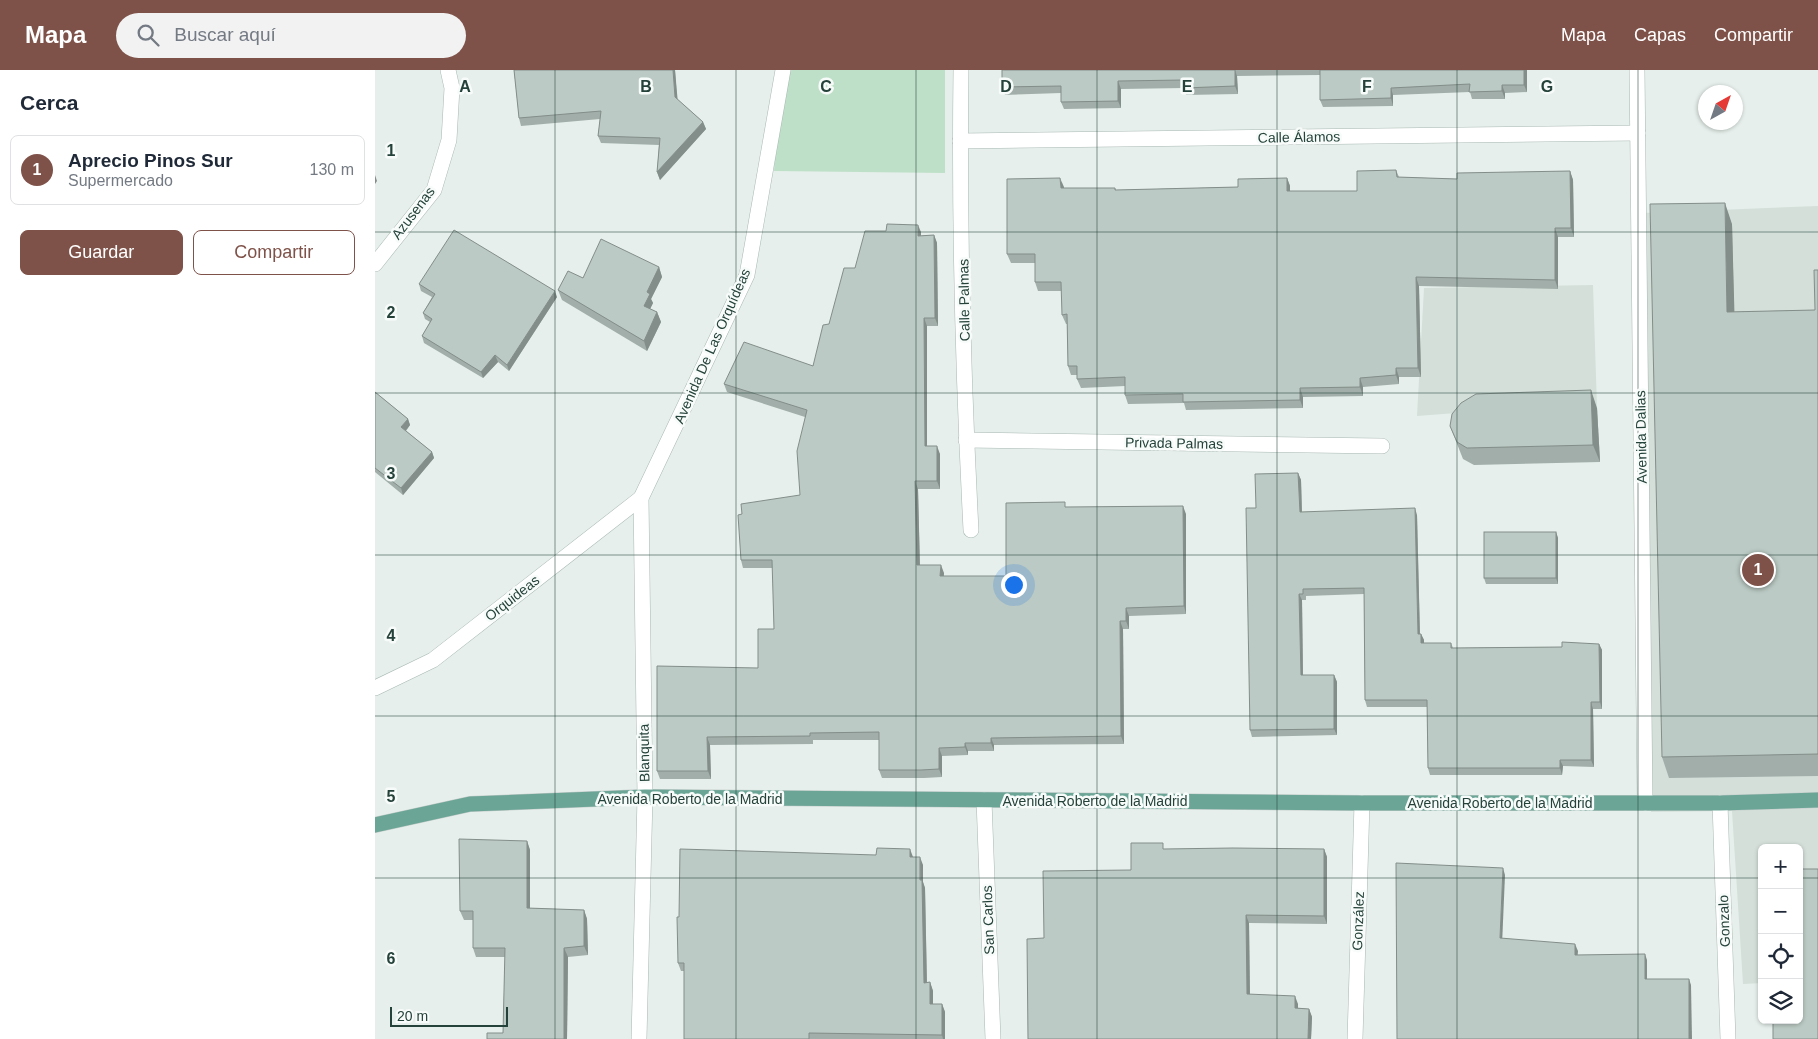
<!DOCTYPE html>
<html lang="es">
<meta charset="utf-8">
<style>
body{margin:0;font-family:Arial,sans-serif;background:#f2f2f3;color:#1f2937}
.controls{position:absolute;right:15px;bottom:15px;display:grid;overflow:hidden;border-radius:8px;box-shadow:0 1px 4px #0004}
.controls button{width:45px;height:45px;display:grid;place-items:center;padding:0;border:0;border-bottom:1px solid #e0e1e3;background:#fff;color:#1f2937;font:25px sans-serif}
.compass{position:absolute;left:1323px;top:15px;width:45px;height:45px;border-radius:50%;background:#fff;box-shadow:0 1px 4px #0004;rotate:40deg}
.scale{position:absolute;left:15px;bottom:12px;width:118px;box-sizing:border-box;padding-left:5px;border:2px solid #24423a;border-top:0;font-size:14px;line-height:18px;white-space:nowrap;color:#24423a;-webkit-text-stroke:4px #f7fbf9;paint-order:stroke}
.you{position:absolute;left:638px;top:514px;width:18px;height:18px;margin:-12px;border:4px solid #fff;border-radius:50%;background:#1a73e8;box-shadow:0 0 0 8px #1a73e833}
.badge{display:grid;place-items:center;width:32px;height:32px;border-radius:50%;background:#7f5249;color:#fff;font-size:16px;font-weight:700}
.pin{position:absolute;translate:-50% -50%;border:2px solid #fff;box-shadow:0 1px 5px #0006}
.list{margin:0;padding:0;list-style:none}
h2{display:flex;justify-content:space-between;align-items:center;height:65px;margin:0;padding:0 20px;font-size:21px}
h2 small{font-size:16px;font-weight:400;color:#747a83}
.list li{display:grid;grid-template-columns:32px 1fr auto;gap:15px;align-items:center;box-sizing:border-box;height:70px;margin:0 10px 10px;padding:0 10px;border:1px solid #e0e1e3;border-radius:8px}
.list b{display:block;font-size:19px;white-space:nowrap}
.list p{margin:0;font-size:16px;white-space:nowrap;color:#747a83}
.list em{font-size:16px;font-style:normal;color:#747a83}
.actions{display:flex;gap:10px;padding:15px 20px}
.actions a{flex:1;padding:11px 0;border:1px solid #7f5249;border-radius:8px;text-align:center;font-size:18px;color:#7f5249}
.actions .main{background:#7f5249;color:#fff}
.icon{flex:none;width:28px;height:28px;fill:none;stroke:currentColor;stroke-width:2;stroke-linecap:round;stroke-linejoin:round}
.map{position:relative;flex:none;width:1443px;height:969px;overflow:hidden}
header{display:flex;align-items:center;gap:30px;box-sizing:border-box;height:70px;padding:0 25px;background:#7f5249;color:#fff}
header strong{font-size:24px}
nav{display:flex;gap:28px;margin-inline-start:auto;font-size:18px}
.search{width:350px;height:45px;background:#f2f2f3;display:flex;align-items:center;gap:12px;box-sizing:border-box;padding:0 18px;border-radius:28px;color:#747a83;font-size:19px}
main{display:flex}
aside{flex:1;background:#fff}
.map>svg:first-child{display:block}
.built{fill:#d4dfda}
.green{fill:#bfe0c8}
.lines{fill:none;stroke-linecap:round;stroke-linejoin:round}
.minor-casing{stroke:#a8b8b2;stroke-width:16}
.major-casing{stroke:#c2cac8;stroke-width:16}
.minor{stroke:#fff;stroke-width:15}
.major{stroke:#6aa596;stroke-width:15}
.wall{fill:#a1aea9}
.shaded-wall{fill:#838d89}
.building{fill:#bbcac4;stroke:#838d89}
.grid{fill:none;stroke:#24423a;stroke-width:1;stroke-opacity:0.55}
.labels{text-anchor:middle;stroke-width:5;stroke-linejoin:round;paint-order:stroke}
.street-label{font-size:14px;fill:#24423a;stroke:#f7fbf9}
.grid-label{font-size:16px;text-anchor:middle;font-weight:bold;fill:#24423a;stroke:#f7fbf9;stroke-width:5;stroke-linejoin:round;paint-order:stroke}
</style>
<header>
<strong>Mapa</strong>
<div class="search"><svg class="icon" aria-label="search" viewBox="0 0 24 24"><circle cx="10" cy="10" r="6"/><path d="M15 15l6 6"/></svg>Buscar aquí</div>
<nav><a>Mapa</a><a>Capas</a><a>Compartir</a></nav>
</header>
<main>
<aside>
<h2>Cerca<small></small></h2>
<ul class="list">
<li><span class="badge">1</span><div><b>Aprecio Pinos Sur</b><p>Supermercado</p></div><em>130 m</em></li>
</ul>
<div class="actions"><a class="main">Guardar</a><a>Compartir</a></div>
</aside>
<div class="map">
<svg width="1443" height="969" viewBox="0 0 1443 969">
<rect width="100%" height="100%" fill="#e6efeb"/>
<g class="built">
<path d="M1443,136V910L1424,911V778H1387V913L1368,914L1357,741L1276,742L1267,143Z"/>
<path d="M1218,215L1222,337L1107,341L1042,346L1049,218Z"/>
</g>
<path class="green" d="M406,0H570V103L399,101Z"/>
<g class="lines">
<defs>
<g id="minor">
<path d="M586,0C584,153 588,307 596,460"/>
<path d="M1262,0L1270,733"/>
<path d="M585,71L1263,63"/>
<path d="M0,194L59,120L74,70L77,18L73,0"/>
<path d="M591,370L1007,376"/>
<path d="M0,618L58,590L266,428"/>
<path d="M609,730L618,969"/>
<path d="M1345,733L1353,969"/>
<path d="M264,969L270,727L266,428L372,205L408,0"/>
<path d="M980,969L987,733"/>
</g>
<path id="major" d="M0,755L95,734L270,727L987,733H1345L1443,730"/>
</defs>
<use href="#minor" class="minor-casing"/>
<use href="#major" class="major-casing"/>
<use href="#minor" class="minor"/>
<use href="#major" class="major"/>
</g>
<g class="wall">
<path d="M139,0H300L302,29L328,52L331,59L285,110L282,102L284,75L226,73L223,66L225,49L146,56L144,48Z"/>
<path d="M627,0H1152V22L1130,23V29H1097L1095,22L1018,25V36L948,37L945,30V5L862,6L863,24L811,25L809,18L746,19V38L689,39L686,32V23L630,25L627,17Z"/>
<path d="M1021,100L1024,107L1082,109L1195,101L1198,110L1199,167H1183V219L1044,216L1046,307H1024V314L988,317V326L928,327V338L811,340L809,333L753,334L750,325V316L706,318L702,309V305H696L693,296L692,254H691L687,245V221H663L660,212V193H636L632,184L689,118H740L741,120L863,117L912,108L915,116V121H982Z"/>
<path d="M1357,154L1359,242L1440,240L1443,200V706L1294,708L1287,687Z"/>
<path d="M511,161L546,162V166L559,165L562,173L563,256H552V376L565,384V419H543L545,495L569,503V506H631L692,437L811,444V544L754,546V559H748L749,674L619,675V681H593V685L567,686V707L549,708H507L504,700V670H438V674L335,675L336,709H285L282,701L383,598L399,559L398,498H368L366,490L425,425L430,347L352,322L349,314L438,296L454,254L480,198Z"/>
<path d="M284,197L287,207L276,229L278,233L275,239L282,242L286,252L272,281L187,230L183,220L208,208Z"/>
<path d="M44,214L182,227L134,301L123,292L108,308L49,273L47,266L55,252L50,249L48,243L57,227L46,221Z"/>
<path d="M0,322L33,349L35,355L31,361L57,382L59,388L28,425L0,402Z"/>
<path d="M1222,338L1225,392L1099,395L1088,389L1075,356Z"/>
<path d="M923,403L926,410L927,442L1042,445L1045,564H1046L1049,570V573H1076L1078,578L1187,577L1224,574L1227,580V639H1218L1219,697L1188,696L1187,705H1055L1053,698L1052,637H992L990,630L989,524L931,526V530H927L928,605H959L962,612V665L877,667L875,660Z"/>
<path d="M1181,462L1183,468V514H1111L1109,508Z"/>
<path d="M152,771L155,780V838L209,840L212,849L213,885L193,887L192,969H112L128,963L130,887H101L98,878V850H89L85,841Z"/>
<path d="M790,779H949L952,787V854L874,853L875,925L923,934V938L934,939L937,947L936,969H653L669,868L756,800Z"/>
<path d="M538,787L548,795V812L550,818L552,912H555L558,921V934H567L570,942V969H309V901H306L303,893Z"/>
</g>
<g class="shaded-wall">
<path d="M298,0H300L303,34L300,27Z"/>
<path d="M860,0L862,6L863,24L860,16Z"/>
<path d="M1149,0H1152V22L1149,15Z"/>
<path d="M743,11L746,19V38L743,31Z"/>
<path d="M1127,15L1130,23V29L1127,21Z"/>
<path d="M1016,18L1018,25V36L1016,28Z"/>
<path d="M328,52L331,59L285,110L282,102Z"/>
<path d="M1195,101L1198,110L1199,167L1196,158Z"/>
<path d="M0,105L2,111L0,114Z"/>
<path d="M685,108L689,117V127L686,118Z"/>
<path d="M912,108L915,116V130L912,121Z"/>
<path d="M1350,133L1357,154L1360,263L1352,242Z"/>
<path d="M543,155L546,162V174L543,166Z"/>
<path d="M1180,158L1183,167V219L1180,210Z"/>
<path d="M559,165L562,173L563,256L560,248Z"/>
<path d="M284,197L287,207L276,229L278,233L272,245L269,236L272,222Z"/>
<path d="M1041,207L1044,216L1046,307L1043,298Z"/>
<path d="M180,221L182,227L134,301L132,295Z"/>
<path d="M282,242L286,252L272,281L269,271Z"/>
<path d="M549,248L552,256V384L550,376Z"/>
<path d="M120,285L123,292L108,308L106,302Z"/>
<path d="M1021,298L1024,307V314L1021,305Z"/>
<path d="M985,308L988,317V326L985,317Z"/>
<path d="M925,318L928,327V338L925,330Z"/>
<path d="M1216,320L1222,338L1225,392L1218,375Z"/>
<path d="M33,349L35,355L28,364L26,357Z"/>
<path d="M562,376L565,384V419L562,411Z"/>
<path d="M57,382L59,388L28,425L26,418Z"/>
<path d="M923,403L926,410L927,448L925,442Z"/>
<path d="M540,411L543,419L545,503L542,495Z"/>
<path d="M808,436L811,444V544L809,536Z"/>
<path d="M1040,438L1042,445L1045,570L1043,564Z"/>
<path d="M1181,462L1183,468V514L1181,508Z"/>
<path d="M566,495L569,503L568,513L565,506Z"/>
<path d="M924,524L927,530L928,612L926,605Z"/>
<path d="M751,538L754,546V559L751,551Z"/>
<path d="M745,551L748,559L749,674L746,666Z"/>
<path d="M1046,564L1049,570V580L1046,573Z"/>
<path d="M1224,574L1227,580V639L1225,632Z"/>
<path d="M959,605L962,612V665L959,659Z"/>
<path d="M1216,632L1218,639L1219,697L1216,690Z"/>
<path d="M332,667L335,675L336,709L333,701Z"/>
<path d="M616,668L619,675V681L616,673Z"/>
<path d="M590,673L593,681V685L590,677Z"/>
<path d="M564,678L567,686V707L564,699Z"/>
<path d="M1185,690L1188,696L1187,705L1185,698Z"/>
<path d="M152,771L155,780V847L152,838Z"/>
<path d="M535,779L538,787H535Z"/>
<path d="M949,779L952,787V854L949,846Z"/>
<path d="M545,787L548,795V812L550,818L552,921L549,913Z"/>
<path d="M1128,798L1130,805L1127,875L1125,868Z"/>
<path d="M209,840L212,849L213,885L209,876Z"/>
<path d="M871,845L874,853L875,933L872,924Z"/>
<path d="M1200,874L1203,881L1202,892L1200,885Z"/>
<path d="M189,878L193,887L192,969H189Z"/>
<path d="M1270,884L1272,890V916L1270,909Z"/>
<path d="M1314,909L1316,915L1317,969H1314Z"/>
<path d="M555,912L558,921V942L555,934Z"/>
<path d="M920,926L923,934V947L920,938Z"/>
<path d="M567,934L570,942V969H568L567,965Z"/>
<path d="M934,939L937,947L936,969H933Z"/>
</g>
<g class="building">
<path d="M139,0H298L300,27L328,52L282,102L285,68L223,66L226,41L144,48Z"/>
<path d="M627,0H860V16L809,18L808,10L743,11V31L686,32V16L627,17Z"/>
<path d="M945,0H1149V15H1127V21L1094,22L1095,14L1016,18V28L945,30Z"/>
<path d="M1021,100L1022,107L1082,109V103L1195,101L1196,158H1180V210L1041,207L1043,298H1021V305L985,308V317L925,318V330L808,332V324L750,325V307L702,309V296H693L692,244L687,245L686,212H660V184H632V109L685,108L686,118H740V120L863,117V109L912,108V121H982V101Z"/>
<path d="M1350,133L1352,242L1440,240L1439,200H1443V684L1287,687L1275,134Z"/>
<path d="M512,154L543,155V166L559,165L560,248H549L550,376H562V411H540L542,495H566L565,506H631V433L690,432V437L808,436L809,536L751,538V551H745L746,666L616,668V673H590V677L564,678V699L546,700H504V662L435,663V666L332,667L333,701H282V596L383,598V559H399L397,490H366L363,445L367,444L366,434L425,425L422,381L432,340L349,314L369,272L438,296L448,255L454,254L469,198H480L490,161H511Z"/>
<path d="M79,160L180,221L132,295L120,285L106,302L47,266L57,249L48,243L60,224L44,214Z"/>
<path d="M226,169L284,197L272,222L275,224L269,236L282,242L269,271L183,220L193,201L208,208Z"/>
<path d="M1216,320L1218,375L1092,378L1082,372L1075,356L1077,344L1086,333L1101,324Z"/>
<path d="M0,322L33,349L26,357L57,382L26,418L0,398Z"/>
<path d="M923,403L925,442L1040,438L1043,564H1046V573H1076V578L1187,577V572L1224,574L1225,632H1216V690H1185V698H1053L1052,630H990L989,518L928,519V524H924L926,605H959V659L875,660L871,438H881L880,404Z"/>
<rect x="1109" y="462" width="72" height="46"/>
<path d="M84,769L152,771V838L209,840V876L189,878V969H112V963H128L130,878H98V841H85Z"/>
<path d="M756,773H788V779L858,778L949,779V846L871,845L872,924L920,926V938L934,939L933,969H653L652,869L669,868L668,801L756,800Z"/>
<path d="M502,778L535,779V787H545V810H547L549,913L555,912V934H567V965L434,963V969H309V893H303L302,847H304L305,779L501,785Z"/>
<path d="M1021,793L1128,798L1125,868L1200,874V885L1270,884V909H1314V969H1022Z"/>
<path d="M1427,799H1443V969H1398V951H1396V950H1424V893H1425Z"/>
</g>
<path class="grid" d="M180,0V969M361,0V969M541,0V969M722,0V969M902,0V969M1082,0V969M1263,0V969M0,162H1443M0,323H1443M0,485H1443M0,646H1443M0,808H1387M1424,808H1443"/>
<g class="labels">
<g class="street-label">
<text transform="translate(924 67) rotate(-1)" y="5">Calle Álamos</text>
<text transform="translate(38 143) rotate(-53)" y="5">Azusenas</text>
<text transform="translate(589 230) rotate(-91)" y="5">Calle Palmas</text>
<text transform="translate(337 276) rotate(-66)" y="5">Avenida De Las Orquídeas</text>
<text transform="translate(1266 367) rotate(-91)" y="5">Avenida Dalias</text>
<text transform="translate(799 373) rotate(1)" y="5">Privada Palmas</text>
<text transform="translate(137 528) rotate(-38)" y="5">Orquideas</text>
<text transform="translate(269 683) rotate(-91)" y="5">Blanquita</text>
<text x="315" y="734">Avenida Roberto de la Madrid</text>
<text x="720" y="736">Avenida Roberto de la Madrid</text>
<text x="1125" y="738">Avenida Roberto de la Madrid</text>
<text transform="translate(613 850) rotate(-92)" y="5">San Carlos</text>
<text transform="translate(983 851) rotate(-88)" y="5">González</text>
<text transform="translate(1349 851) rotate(-92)" y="5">Gonzalo</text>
</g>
</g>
<g class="grid-label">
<text x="90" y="22">A</text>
<text x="271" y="22">B</text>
<text x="451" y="22">C</text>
<text x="631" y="22">D</text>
<text x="812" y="22">E</text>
<text x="992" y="22">F</text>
<text x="1172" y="22">G</text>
<text x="16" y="86">1</text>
<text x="16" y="248">2</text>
<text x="16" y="409">3</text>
<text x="16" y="571">4</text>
<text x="16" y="732">5</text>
<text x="16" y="894">6</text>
</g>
</svg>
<div class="controls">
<button>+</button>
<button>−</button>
<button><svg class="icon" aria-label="locate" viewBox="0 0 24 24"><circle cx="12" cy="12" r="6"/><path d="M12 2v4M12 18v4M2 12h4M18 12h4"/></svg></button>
<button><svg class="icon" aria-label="layers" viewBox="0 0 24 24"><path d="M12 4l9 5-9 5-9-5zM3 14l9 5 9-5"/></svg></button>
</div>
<svg class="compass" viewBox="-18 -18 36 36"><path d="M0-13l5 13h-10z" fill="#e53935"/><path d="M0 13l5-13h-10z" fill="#747a83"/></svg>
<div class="scale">20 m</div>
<div class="you"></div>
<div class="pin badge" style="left:1383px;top:500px">1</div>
</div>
</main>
